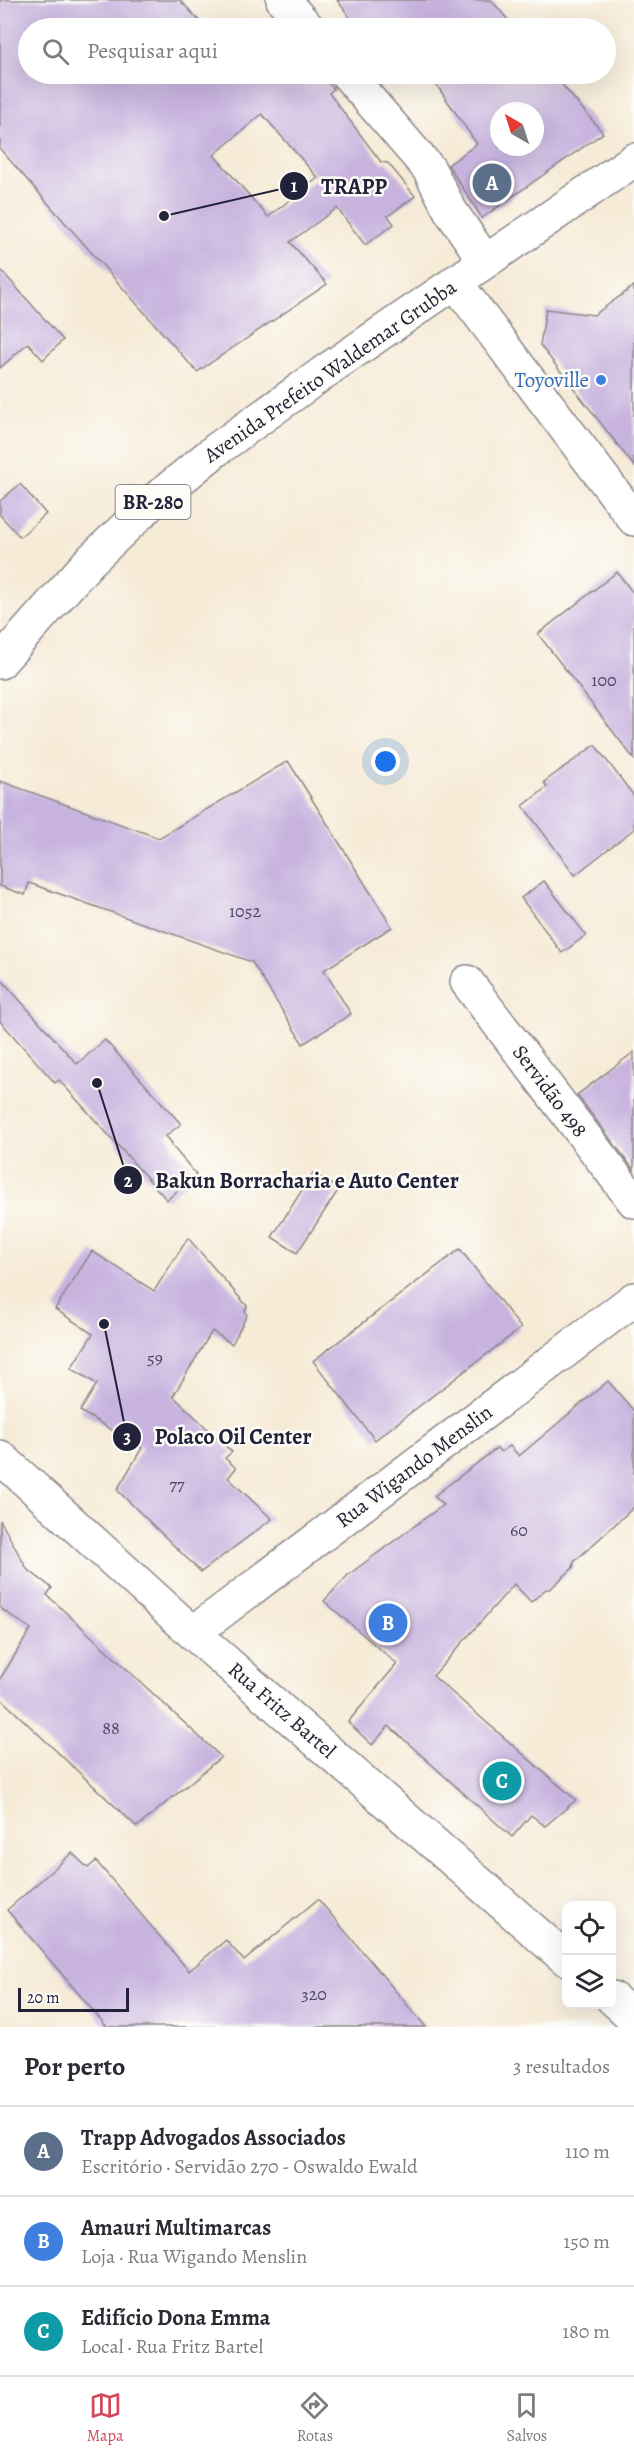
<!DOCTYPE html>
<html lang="pt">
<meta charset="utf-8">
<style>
body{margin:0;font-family:Alegreya,serif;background:#f7f7f7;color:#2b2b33}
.controls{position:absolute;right:18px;bottom:18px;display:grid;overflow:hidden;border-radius:12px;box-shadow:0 6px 24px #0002}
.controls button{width:54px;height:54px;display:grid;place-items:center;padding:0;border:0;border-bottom:2px solid #e1e1e2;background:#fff;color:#2b2b33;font:30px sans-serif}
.compass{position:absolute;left:490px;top:102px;width:54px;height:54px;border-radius:50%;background:#fff;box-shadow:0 6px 24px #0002;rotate:321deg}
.scale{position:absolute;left:18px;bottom:15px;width:111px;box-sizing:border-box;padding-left:6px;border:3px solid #22223b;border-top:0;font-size:16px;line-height:21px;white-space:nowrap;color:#22223b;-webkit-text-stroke:4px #fdfcf7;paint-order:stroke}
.you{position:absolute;left:386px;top:762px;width:21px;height:21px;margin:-15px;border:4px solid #fff;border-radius:50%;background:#1a73e8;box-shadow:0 0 0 9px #1a73e833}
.badge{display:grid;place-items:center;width:39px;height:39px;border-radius:50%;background:#d1495b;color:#fff;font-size:20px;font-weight:700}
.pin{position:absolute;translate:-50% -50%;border:3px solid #fff;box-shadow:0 2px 6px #0006}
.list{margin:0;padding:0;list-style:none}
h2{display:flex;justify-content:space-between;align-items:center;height:78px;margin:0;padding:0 24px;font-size:26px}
h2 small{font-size:20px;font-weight:400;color:#7c7c81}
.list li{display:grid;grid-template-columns:39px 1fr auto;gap:18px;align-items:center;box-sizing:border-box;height:90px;padding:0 24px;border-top:2px solid #e1e1e2}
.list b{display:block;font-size:22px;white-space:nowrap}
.list p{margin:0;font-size:20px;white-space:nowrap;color:#7c7c81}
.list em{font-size:20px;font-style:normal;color:#7c7c81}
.icon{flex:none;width:33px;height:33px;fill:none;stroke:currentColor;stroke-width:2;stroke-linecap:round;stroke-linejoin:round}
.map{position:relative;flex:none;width:634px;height:2027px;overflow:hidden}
.search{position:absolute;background:#fff;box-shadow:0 6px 24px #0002;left:18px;right:18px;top:18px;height:66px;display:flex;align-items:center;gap:15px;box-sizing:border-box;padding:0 21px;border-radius:33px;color:#7c7c81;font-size:22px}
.sheet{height:348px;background:#fff}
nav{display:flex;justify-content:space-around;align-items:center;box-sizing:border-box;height:84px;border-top:2px solid #e1e1e2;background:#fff;font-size:16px;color:#7c7c81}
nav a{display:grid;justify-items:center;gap:3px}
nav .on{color:#d1495b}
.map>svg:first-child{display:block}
.building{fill:#c8b3df;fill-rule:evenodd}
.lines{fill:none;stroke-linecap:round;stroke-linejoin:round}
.minor-casing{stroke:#8c8689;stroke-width:36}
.tertiary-casing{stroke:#8c8689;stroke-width:36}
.trunk-casing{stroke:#8c8689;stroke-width:36}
.minor{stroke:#fff;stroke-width:33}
.tertiary{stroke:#fff;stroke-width:33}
.trunk{stroke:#fff;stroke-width:33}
.shop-dot{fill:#3f7fe0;stroke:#fdfcf7;stroke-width:2}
.labels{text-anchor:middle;stroke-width:5;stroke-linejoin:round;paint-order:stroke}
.number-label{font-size:18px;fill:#4c4664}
.shield{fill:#fdfcf7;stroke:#646373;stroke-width:1.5}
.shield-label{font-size:20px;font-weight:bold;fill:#22223b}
.street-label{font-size:21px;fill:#22223b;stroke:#fdfcf7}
.shop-label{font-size:21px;fill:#366cbe;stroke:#fdfcf7;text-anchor:end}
.leader{fill:none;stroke:#22223b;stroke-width:2}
.callout-dot{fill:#22223b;stroke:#fdfcf7;stroke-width:2}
.mark-label{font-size:18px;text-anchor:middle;font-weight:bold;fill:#fff}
.callout-label{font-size:22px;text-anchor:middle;font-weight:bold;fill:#22223b;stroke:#fdfcf7;stroke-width:5;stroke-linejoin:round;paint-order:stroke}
</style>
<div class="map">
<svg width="634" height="2027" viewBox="0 0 634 2027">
<rect width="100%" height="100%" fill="#fdfcf7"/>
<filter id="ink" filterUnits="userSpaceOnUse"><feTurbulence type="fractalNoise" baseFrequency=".0167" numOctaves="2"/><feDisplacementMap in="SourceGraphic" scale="12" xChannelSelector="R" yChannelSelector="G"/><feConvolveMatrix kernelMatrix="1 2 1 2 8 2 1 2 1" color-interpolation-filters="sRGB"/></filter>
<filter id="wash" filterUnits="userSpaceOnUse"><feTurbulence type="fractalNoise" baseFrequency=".008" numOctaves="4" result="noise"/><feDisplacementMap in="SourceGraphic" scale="24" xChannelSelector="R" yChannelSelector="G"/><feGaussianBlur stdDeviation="1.35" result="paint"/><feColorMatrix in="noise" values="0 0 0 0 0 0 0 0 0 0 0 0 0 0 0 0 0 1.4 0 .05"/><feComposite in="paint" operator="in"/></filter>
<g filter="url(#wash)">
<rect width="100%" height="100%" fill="#f6ebd7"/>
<g id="blocks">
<g class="building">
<path d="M0,0H180L206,28H28V74H320L334,89L329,93L381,162L388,163L415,196L388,216L394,224L365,245L337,208L290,242L327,284L197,372L0,149ZM262,114L318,178L268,217L214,155Z"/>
<path d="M337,0H491L515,28H358Z"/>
<path d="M429,74H553L603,133L482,218L448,165L477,144ZM499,111H535V147H499Z"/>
<path d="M0,269L63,340L43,360L28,343L0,368Z"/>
<path d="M634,286V466L540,345L546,309L594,315Z"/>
<path d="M20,484L46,514L20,537L0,515V501Z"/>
<path d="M617,572L634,594V759L538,634Z"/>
<path d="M595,745L634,796V829L575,875L523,806L547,787L544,782Z"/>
<path d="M288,761L392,927L324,970L351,1014L303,1044L252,962L29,883L25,895L0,886V781L159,838Z"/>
<path d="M544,881L586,935L562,953L521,898Z"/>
<path d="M0,978L77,1064L105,1040L181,1124L166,1136L172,1143L171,1145L196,1174L167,1200L59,1080L55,1083L0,1021Z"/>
<path d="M634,1052V1170L577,1095Z"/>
<path d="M313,1173L339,1189L297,1253L272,1237Z"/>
<path d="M188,1238L247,1306L245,1312L247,1315L232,1344L212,1331L173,1396L232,1452L225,1458L236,1468L228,1478L272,1519L201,1572L117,1490L142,1448L80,1411L97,1384L71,1368L93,1334L55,1309L92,1251L154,1291Z"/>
<path d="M460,1249L521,1328L375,1440L313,1361Z"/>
<path d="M608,1381L634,1411V1507L574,1562L573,1568L550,1589H546L531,1602L514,1584L433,1676L576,1800L545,1826L531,1815L512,1837L389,1726L372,1745L348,1722L397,1664L324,1601L348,1575L443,1505L434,1496L497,1448L501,1452L510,1446L519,1456Z"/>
<path d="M0,1520L27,1569L52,1588L47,1595L221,1757L137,1827L0,1698V1679L31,1629L0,1608Z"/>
<path d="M72,1853L88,1868L96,1861L189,1971L226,1940L244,1961L318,1899L426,2027H107L7,1910Z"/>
</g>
</g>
</g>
<g filter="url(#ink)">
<use href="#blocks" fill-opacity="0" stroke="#8c8689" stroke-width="1.5"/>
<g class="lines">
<defs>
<g id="minor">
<path d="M283,0L308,28"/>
<path d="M347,74L429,169L450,210L485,261"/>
<path d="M455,282L634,519"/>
<path d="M467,982L634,1201"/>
<path d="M193,1633L634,1299"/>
</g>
<g id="tertiary">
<path d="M0,1457L193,1633L566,1959"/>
<path d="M612,1998L634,2018"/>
</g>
<path id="trunk" d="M0,662L89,562L150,504L216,450L330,368L634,160"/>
</defs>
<use href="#minor" class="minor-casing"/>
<use href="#tertiary" class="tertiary-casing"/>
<use href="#trunk" class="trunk-casing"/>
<use href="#minor" class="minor"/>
<use href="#tertiary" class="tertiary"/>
<use href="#trunk" class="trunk"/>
</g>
</g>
<circle class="shop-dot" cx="601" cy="380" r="6"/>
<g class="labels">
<g class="number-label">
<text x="604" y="686">100</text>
<text x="245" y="917">1052</text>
<text x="155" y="1364">59</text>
<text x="177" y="1490">77</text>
<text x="519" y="1536">60</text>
<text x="111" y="1734">88</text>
<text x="314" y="2000">320</text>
</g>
<rect class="shield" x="115.5" y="485" width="75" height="34" rx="4.5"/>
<g class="shield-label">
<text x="153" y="509">BR-280</text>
</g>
<g class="street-label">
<text transform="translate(330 371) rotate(-35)" y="7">Avenida Prefeito Waldemar Grubba</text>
<text transform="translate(550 1091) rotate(53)" y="7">Servidão 498</text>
<text transform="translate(414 1466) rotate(-37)" y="7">Rua Wigando Menslin</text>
<text transform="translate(282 1710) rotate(41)" y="7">Rua Fritz Bartel</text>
</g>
<g class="shop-label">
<text x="589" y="387">Toyoville</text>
</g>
</g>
<path class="leader" d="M164 216L294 186M97 1083L128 1180M104 1324L127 1437"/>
<g class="callout-dot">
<circle cx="164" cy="216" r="6"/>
<circle cx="97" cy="1083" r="6"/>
<circle cx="104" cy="1324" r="6"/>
<circle cx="294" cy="186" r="15"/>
<circle cx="128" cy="1180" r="15"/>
<circle cx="127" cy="1437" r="15"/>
</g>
<g class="mark-label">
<text x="294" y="192">1</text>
<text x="128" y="1187">2</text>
<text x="127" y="1443">3</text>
</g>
<g class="callout-label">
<text x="354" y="194">TRAPP</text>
<text x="307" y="1188">Bakun Borracharia e Auto Center</text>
<text x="233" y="1444">Polaco Oil Center</text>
</g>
</svg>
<div class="controls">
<button><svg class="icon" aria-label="locate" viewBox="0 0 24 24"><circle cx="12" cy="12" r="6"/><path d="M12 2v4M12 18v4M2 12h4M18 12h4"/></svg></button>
<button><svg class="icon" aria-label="layers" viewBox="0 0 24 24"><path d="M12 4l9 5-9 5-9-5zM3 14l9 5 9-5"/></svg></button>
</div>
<svg class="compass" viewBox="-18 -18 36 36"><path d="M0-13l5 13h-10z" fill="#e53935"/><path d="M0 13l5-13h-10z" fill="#7c7c81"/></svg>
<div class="scale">20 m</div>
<div class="you"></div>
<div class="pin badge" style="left:492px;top:183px;background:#5c6f8a">A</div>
<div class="pin badge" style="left:388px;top:1623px;background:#3f7fe0">B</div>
<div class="pin badge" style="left:502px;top:1781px;background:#0f9aa8">C</div>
<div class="search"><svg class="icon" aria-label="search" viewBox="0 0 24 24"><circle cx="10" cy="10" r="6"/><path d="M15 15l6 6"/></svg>Pesquisar aqui</div>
</div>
<section class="sheet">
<h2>Por perto<small>3 resultados</small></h2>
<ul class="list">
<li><span class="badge" style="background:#5c6f8a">A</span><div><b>Trapp Advogados Associados</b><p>Escritório · Servidão 270 - Oswaldo Ewald</p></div><em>110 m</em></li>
<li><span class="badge" style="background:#3f7fe0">B</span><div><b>Amauri Multimarcas</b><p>Loja · Rua Wigando Menslin</p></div><em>150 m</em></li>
<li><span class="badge" style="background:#0f9aa8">C</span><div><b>Edifício Dona Emma</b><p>Local · Rua Fritz Bartel</p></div><em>180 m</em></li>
</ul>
</section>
<nav>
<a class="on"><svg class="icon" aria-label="map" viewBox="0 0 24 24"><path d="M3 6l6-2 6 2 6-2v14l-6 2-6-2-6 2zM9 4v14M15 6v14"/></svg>Mapa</a>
<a><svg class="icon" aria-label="directions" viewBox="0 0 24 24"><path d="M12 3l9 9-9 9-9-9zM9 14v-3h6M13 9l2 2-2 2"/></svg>Rotas</a>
<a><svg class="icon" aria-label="saved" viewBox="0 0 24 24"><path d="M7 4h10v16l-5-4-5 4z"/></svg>Salvos</a>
</nav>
